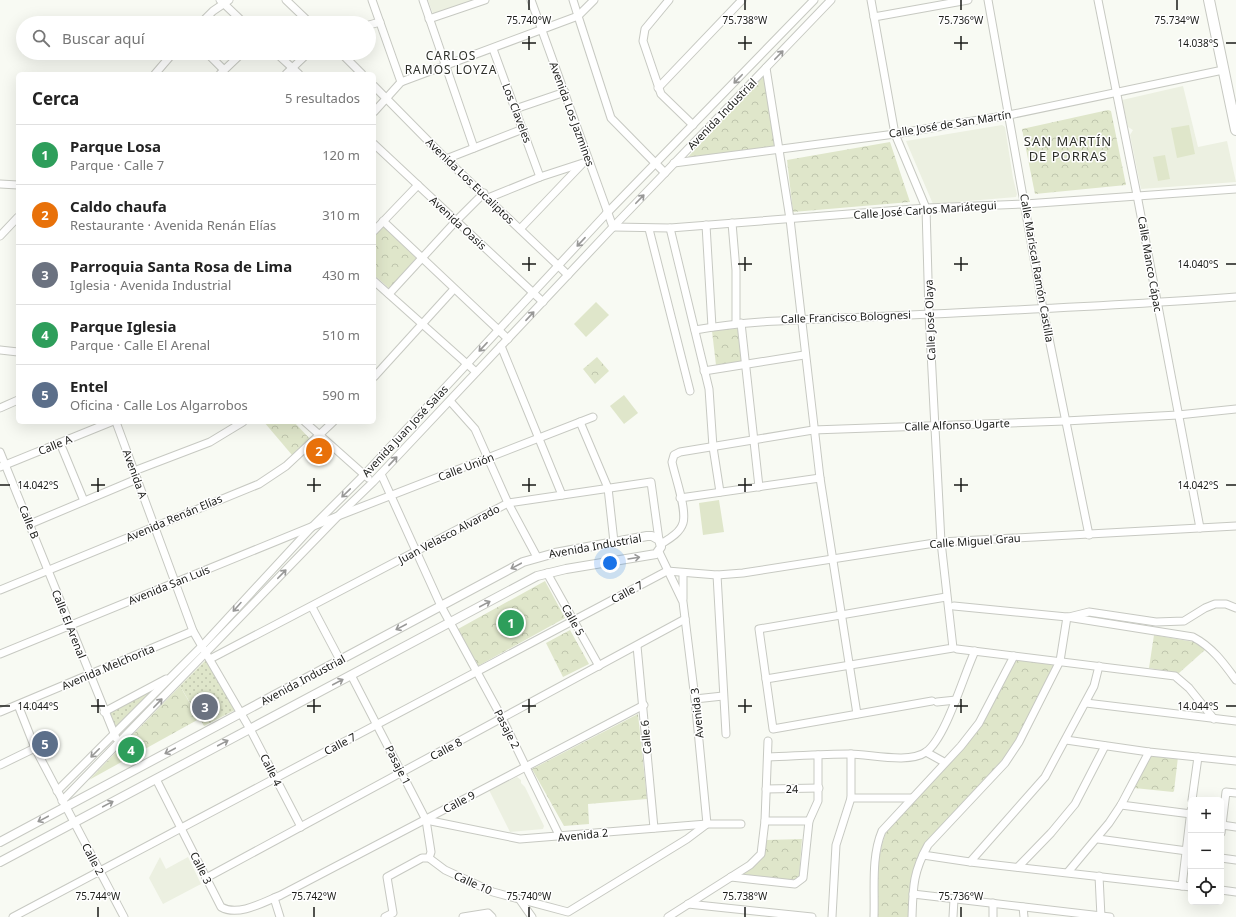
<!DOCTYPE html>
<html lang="es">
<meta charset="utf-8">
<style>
body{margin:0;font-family:"Noto Sans",sans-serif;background:#f6f6f6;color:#222}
.controls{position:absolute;right:12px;bottom:12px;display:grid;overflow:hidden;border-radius:6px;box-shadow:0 4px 16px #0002}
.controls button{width:36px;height:36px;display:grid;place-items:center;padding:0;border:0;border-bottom:1px solid #e0e0e0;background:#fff;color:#222;font:20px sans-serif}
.you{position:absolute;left:610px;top:563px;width:14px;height:14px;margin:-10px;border:3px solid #fff;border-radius:50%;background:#1a73e8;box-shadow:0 0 0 6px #1a73e833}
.badge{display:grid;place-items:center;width:26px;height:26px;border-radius:50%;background:#814ac0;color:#fff;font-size:13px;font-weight:700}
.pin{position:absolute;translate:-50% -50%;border:2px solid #fff;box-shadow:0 1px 4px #0006}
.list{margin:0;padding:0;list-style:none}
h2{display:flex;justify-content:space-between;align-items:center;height:52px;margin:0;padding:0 16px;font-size:17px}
h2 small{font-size:13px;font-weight:400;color:#767676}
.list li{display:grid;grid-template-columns:26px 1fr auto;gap:12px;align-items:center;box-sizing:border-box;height:60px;padding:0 16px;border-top:1px solid #e0e0e0}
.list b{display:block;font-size:15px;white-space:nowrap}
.list p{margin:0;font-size:13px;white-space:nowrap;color:#767676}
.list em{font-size:13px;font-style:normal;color:#767676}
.icon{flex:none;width:22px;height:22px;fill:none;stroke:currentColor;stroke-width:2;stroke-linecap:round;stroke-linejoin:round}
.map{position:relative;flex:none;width:1236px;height:917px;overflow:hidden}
.search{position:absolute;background:#fff;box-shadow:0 4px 16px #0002;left:16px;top:16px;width:360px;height:44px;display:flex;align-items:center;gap:10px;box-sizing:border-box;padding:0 14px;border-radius:22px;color:#767676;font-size:15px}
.panel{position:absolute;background:#fff;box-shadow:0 4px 16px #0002;left:16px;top:72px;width:360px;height:352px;border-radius:6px}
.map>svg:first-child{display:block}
.built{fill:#ecf0e1}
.grass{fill:#dfe6ca}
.forest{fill:url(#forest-crowns)}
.garden{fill:url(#garden-dots);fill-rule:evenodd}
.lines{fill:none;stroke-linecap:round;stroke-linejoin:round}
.minor-casing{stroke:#c7c9c2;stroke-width:9}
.tertiary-casing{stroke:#c7c9c2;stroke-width:10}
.secondary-casing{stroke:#c7c9c2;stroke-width:12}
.minor{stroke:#fff;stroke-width:7}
.tertiary{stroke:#fff;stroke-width:8}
.secondary{stroke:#fff;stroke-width:10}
.oneway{stroke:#989897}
.ticks{fill:none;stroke:#1a1b18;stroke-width:1.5}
.labels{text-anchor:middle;stroke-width:3;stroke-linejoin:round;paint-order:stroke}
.street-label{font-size:11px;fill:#1a1b18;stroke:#fff}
.neighbourhood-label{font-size:12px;letter-spacing:1px;fill:#2e302a;stroke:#fff}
.quarter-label{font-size:13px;letter-spacing:1px;fill:#2e302a;stroke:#fff}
.ticks-label{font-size:10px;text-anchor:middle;fill:#1a1b18;stroke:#fff;stroke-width:3;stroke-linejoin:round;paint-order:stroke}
</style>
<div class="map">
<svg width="1236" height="917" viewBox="0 0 1236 917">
<defs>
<pattern id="forest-crowns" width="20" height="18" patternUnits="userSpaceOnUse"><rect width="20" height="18" fill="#dfe6ca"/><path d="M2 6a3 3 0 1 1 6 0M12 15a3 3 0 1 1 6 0" fill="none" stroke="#bfc5ad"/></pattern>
<pattern id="garden-dots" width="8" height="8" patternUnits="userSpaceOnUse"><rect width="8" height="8" fill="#dfe6ca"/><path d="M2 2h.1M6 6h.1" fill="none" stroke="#bfc5ad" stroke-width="1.8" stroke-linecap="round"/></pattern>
</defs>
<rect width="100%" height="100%" fill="#f8faf3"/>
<g class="built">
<path d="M428,0H471L472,1L433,14Z"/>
<path d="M1183,86L1198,147L1227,141L1236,182L1141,189L1130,135L1133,130L1128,127L1122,100Z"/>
<path d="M1002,125L1005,127L1013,178L1017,194L1016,197L933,204L906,141Z"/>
<path d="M517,777L521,780V783L525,787L544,826L543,829L510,832L489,790Z"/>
<path d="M160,857L166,869L188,857L201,884L163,904L149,878Z"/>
</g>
<g class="grass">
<path d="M1189,125L1195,154L1177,158L1171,128Z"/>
<path d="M1165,155L1170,179L1158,181L1153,157Z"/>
<path d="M596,302L609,315L586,337L574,324Z"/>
<path d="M624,395L638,413L624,424L610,406Z"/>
<path d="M719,500L724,532L703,535L699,503Z"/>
</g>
<g class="forest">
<path d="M764,76L775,147L688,157Z"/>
<path d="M1108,110L1111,111L1126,185L1035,194L1022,129Z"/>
<path d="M890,142L910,202L793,212L787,160Z"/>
<path d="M383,226L418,260L390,289L374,275V236Z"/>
<path d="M739,327L742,362L716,365L712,331Z"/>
<path d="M597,357L609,371L595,384L583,369Z"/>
<path d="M264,422H294L310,439L292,455Z"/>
<path d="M545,581L565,618L478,666L458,629Z"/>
<path d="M570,630L589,664L563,677L546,643Z"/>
<path d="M1154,635L1194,642L1206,649L1179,673L1149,668Z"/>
<path d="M1015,660L1052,663L1054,666L1012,748L985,781L926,843L917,858L912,874L910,917H877C878,887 875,856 888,828L977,730Z"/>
<path d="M180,686L199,719L89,780Z"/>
<path d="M638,714L647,799L588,804L589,824L564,826L532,769Z"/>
<path d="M1150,756L1178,757L1174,791L1173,792L1134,788Z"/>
<path d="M802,839L799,878L797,881L742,875C751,857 765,867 766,840Z"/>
</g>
<g class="garden">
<path d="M206,660L235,710L204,726L180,686ZM213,694L216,700L204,714L194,698Z"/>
<path d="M163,682L115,730L107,714Z"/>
</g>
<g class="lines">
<defs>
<g id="minor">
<path d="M220,0L244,23"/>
<path d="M286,0L310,23"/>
<path d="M372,0L401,82"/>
<path d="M423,0L474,148"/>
<path d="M531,0L613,227"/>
<path d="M594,0L578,16L611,118L665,173"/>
<path d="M669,0L645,29L643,41L661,94L693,125"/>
<path d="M988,0L1043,309L1089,535"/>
<path d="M1098,0L1137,195L1200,528"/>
<path d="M874,17L968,0"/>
<path d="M429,19L485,0"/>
<path d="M201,23L213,11L229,0"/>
<path d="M369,25L380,22"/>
<path d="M493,49L540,177"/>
<path d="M207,53L224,70"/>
<path d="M276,53L299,74"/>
<path d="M341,53L362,74"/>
<path d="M766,68L790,219L820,478L857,714"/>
<path d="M155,74L173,53"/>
<path d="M220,74L242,53"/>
<path d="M286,74L308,53"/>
<path d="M374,86L446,159L568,275"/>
<path d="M658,88L742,0"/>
<path d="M515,109L565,92"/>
<path d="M374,112L401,82L578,16L573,0"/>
<path d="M374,144L543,302"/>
<path d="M446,159L523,129"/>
<path d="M674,163L895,134L1009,115L1223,70"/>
<path d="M0,184L18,185"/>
<path d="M488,198L540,177L583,163"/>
<path d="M606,214L814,0"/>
<path d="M383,221L508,339"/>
<path d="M732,223L736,270V323"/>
<path d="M706,225L712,327"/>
<path d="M613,227L670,228L926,208L1025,204L1236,189"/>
<path d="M670,228L709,389L713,447L720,492"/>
<path d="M520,229L582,164"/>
<path d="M649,229L690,391"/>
<path d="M374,231L418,185"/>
<path d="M0,236L18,217"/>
<path d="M374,281L476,372"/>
<path d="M389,294L456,221L484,193"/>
<path d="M741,323L759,487"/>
<path d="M695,330C760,319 825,319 891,316C1006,310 1121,306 1236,297"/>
<path d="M501,346L562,495"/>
<path d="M0,350L18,352"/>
<path d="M704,371L804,355"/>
<path d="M374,377L454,289"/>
<path d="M450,401L475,429L508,503L537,557"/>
<path d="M0,408L18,400"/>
<path d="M116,422L193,631L250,729L301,827"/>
<path d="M305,422L368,478"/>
<path d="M580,422L608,488L614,542"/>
<path d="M60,443L84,501"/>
<path d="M0,452L116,738"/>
<path d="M0,467L111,422"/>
<path d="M134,471L210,442L243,422"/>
<path d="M381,474L441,606L502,718L560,837"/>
<path d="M680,498L820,478"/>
<path d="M30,524L137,479"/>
<path d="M661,544C669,539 680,533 683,523C687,509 675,477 672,462L674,455L680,452L813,430L1065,421L1178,415L1236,409"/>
<path d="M667,571L717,575L743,573L941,542L1236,526"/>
<path d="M547,573L599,666"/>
<path d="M717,575L726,734"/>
<path d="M0,590L259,484L286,466L333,422"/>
<path d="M683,599V573"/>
<path d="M954,606L1067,617L1193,637C1212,647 1223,662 1236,680"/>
<path d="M312,607L340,660"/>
<path d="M1069,617L1089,612L1156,622L1184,621L1205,608L1215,604H1226L1236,608"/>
<path d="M637,646L654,828"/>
<path d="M957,649L1175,676L1189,688L1214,719"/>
<path d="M0,654L338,516L593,417"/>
<path d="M210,659L508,503L651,482L659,540"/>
<path d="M351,675L426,820L431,852L429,858"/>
<path d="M766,679L953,648L941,542L929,314L926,208L895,134L871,0"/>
<path d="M695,699L723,696"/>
<path d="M932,701L773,729L759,629L946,597"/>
<path d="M937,702L956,700"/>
<path d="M1086,703L1236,721"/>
<path d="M18,705L35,748L124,917"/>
<path d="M0,712L193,631"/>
<path d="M104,712L166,679"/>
<path d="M1066,740L1149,752L1236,761"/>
<path d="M926,752L944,762"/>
<path d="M768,757C795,756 823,754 850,754C870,754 909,764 926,752C946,738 964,674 975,651"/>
<path d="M0,765L35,748"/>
<path d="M156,779L221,907C238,917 264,902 281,895L644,705"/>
<path d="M766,789L819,788"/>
<path d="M57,791L202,646L310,529L364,475L607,213"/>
<path d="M851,798H911"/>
<path d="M1192,800L1198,757"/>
<path d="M62,801L338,516L373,482L613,227L831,0"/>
<path d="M1121,805L1191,814"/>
<path d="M426,820L520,839L707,824H741"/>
<path d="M765,821H809"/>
<path d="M1222,825L1236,827"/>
<path d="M1221,833L1226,792L1236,793"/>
<path d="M1098,839L1187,851"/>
<path d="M923,855L970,862L1191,887"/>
<path d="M1221,858L1236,860"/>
<path d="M970,862L1045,777L1094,686L1099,666"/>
<path d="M1018,867L1051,833L1075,804L1105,746"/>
<path d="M1068,872L1109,823L1121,805L1149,752"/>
<path d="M1099,876L1101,917"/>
<path d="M731,877L795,884L803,878L809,821L818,801V755"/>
<path d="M206,878L685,619"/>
<path d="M1182,886L1191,810"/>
<path d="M1221,890L1236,892"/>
<path d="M913,894L1110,917"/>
<path d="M274,898L280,917"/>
<path d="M520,900L532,917"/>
<path d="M688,904L812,917"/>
<path d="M1023,907L1024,917"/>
<path d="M13,917L667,571"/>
<path d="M385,917L393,913L387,877L422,858H429L445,870L493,892L568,912L687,839L707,824L695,699L683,602L659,552"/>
<path d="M463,917L488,913L492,917"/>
<path d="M668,917L750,865L761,854L765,821L768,741"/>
<path d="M832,917L836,845L851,798V754"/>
<path d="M874,917C875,889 871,857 882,831L961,746L979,723L1014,656"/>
<path d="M912,917C913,887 913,872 928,845L1005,763L1019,742L1060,661L1067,617"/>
<path d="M953,917L954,899"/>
<path d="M993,917V903"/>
</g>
<path id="tertiary" d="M0,842L523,562L555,553L647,536H652L659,540L661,547L656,554L566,569L537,576L0,862"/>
<path id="secondary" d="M1209,0L1236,130"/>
</defs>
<use href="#minor" class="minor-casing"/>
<use href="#tertiary" class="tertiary-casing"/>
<use href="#secondary" class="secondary-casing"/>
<use href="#minor" class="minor"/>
<use href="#tertiary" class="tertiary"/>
<use href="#secondary" class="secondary"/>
</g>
<defs><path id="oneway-shaft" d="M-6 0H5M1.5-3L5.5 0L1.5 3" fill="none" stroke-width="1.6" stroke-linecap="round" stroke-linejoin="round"/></defs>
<g class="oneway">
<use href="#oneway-shaft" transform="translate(779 55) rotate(-46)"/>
<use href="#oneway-shaft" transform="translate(738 79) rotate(134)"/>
<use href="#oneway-shaft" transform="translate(640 199) rotate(-46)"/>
<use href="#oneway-shaft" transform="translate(581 242) rotate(133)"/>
<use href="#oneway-shaft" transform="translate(530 316) rotate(-47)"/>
<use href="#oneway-shaft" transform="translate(483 347) rotate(133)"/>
<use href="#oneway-shaft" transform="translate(393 461) rotate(-47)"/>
<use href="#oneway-shaft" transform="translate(346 493) rotate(136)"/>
<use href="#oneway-shaft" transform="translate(634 558) rotate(-9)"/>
<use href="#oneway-shaft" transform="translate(516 566) rotate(152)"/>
<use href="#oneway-shaft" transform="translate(282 574) rotate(-46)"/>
<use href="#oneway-shaft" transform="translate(485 604) rotate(-28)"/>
<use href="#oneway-shaft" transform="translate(237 607) rotate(132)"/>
<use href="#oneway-shaft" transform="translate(401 627) rotate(152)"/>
<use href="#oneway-shaft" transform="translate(338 682) rotate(-28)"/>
<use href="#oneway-shaft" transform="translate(158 703) rotate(-46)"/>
<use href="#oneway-shaft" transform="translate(223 743) rotate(-28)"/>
<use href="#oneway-shaft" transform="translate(170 751) rotate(152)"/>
<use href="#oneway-shaft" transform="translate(95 753) rotate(135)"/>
<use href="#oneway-shaft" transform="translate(108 804) rotate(-28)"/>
<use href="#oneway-shaft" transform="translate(43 819) rotate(152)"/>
</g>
<path class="ticks" d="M529,0V10M745,0V10M961,0V10M1177,0V10M529,36V50M745,36V50M961,36V50M522,43H536M738,43H752M954,43H968M1226,43H1236M529,257V271M745,257V271M961,257V271M522,264H536M738,264H752M954,264H968M1226,264H1236M98,478V492M314,478V492M529,478V492M745,478V492M961,478V492M0,485H10M91,485H105M307,485H321M522,485H536M738,485H752M954,485H968M1226,485H1236M98,699V713M314,699V713M529,699V713M745,699V713M961,699V713M0,706H10M91,706H105M307,706H321M522,706H536M738,706H752M954,706H968M1226,706H1236M98,907V917M314,907V917M529,907V917M745,907V917M961,907V917"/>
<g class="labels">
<g class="street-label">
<text transform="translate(517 113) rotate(69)" y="4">Los Claveles</text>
<text transform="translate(572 114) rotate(70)" y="4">Avenida Los Jazmines</text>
<text transform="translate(722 114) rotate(-46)" y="4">Avenida Industrial</text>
<text transform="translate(950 124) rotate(-9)" y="4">Calle José de San Martín</text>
<text transform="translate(470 181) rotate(44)" y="4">Avenida Los Eucaliptos</text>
<text transform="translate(925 210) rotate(-4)" y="4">Calle José Carlos Mariátegui</text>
<text transform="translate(458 223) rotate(43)" y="4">Avenida Oasis</text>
<text transform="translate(1150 264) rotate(80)" y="4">Calle Manco Cápac</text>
<text transform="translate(1037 268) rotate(80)" y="4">Calle Mariscal Ramón Castilla</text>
<text transform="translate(846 317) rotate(-2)" y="4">Calle Francisco Bolognesi</text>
<text transform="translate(930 320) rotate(-92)" y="4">Calle José Olaya</text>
<text transform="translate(957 425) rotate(-2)" y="4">Calle Alfonso Ugarte</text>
<text transform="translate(405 431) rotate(-47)" y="4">Avenida Juan José Salas</text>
<text transform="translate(55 445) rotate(-22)" y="4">Calle A</text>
<text transform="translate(466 467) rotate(-21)" y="4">Calle Unión</text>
<text transform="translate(135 474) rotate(70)" y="4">Avenida A</text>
<text transform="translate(174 518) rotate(-23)" y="4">Avenida Renán Elías</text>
<text transform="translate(29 522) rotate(68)" y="4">Calle B</text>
<text transform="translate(449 534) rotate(-28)" y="4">Juan Velasco Alvarado</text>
<text transform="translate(975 541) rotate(-4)" y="4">Calle Miguel Grau</text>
<text transform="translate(595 546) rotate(-10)" y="4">Avenida Industrial</text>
<text transform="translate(169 585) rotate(-22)" y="4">Avenida San Luis</text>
<text transform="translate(627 592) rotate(-28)" y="4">Calle 7</text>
<text transform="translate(573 620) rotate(61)" y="4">Calle 5</text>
<text transform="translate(69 624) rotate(68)" y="4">Calle El Arenal</text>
<text transform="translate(108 667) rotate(-23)" y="4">Avenida Melchorita</text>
<text transform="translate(303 680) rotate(-28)" y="4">Avenida Industrial</text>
<text transform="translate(697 713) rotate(-96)" y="4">Avenida 3</text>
<text transform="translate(507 729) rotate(63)" y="4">Pasaje 2</text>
<text transform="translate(646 737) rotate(-95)" y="4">Calle 6</text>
<text transform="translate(340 744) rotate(-28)" y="4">Calle 7</text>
<text transform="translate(446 749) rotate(-28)" y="4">Calle 8</text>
<text transform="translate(398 765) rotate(63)" y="4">Pasaje 1</text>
<text transform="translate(271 770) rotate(63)" y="4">Calle 4</text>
<text transform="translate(792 789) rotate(-1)" y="4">24</text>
<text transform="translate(459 802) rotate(-28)" y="4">Calle 9</text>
<text transform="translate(583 835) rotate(-6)" y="4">Avenida 2</text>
<text transform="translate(93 859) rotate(62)" y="4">Calle 2</text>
<text transform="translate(201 868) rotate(63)" y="4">Calle 3</text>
<text transform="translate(473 883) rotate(24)" y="4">Calle 10</text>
</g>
<g class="neighbourhood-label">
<text x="451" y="60">CARLOS<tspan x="451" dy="14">RAMOS LOYZA</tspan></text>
</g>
<g class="quarter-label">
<text x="1068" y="146">SAN MARTÍN<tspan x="1068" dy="15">DE PORRAS</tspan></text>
</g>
</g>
<g class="ticks-label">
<text x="529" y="24">75.740°W</text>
<text x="745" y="24">75.738°W</text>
<text x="961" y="24">75.736°W</text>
<text x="1177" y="24">75.734°W</text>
<text x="1198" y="47">14.038°S</text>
<text x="1198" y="268">14.040°S</text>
<text x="38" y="489">14.042°S</text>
<text x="1198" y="489">14.042°S</text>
<text x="38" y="710">14.044°S</text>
<text x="1198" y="710">14.044°S</text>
<text x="98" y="900">75.744°W</text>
<text x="314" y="900">75.742°W</text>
<text x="529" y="900">75.740°W</text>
<text x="745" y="900">75.738°W</text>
<text x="961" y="900">75.736°W</text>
</g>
</svg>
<div class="controls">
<button>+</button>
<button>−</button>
<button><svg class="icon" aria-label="locate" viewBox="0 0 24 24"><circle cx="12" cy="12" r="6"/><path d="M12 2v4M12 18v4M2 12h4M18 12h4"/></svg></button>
</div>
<div class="you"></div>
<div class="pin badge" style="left:511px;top:623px;background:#2e9e5b">1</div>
<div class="pin badge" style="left:319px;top:451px;background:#e8710a">2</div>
<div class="pin badge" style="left:205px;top:707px;background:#6b7280">3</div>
<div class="pin badge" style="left:131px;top:750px;background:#2e9e5b">4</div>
<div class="pin badge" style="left:45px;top:744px;background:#5c6f8a">5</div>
<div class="search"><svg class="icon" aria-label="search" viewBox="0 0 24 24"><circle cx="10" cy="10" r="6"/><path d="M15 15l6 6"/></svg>Buscar aquí</div>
<section class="panel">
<h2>Cerca<small>5 resultados</small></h2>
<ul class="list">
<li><span class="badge" style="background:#2e9e5b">1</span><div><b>Parque Losa</b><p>Parque · Calle 7</p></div><em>120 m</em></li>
<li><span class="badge" style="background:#e8710a">2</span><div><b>Caldo chaufa</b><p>Restaurante · Avenida Renán Elías</p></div><em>310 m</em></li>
<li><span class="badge" style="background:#6b7280">3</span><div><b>Parroquia Santa Rosa de Lima</b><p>Iglesia · Avenida Industrial</p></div><em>430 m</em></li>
<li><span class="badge" style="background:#2e9e5b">4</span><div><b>Parque Iglesia</b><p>Parque · Calle El Arenal</p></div><em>510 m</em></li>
<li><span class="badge" style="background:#5c6f8a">5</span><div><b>Entel</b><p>Oficina · Calle Los Algarrobos</p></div><em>590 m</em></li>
</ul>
</section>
</div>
